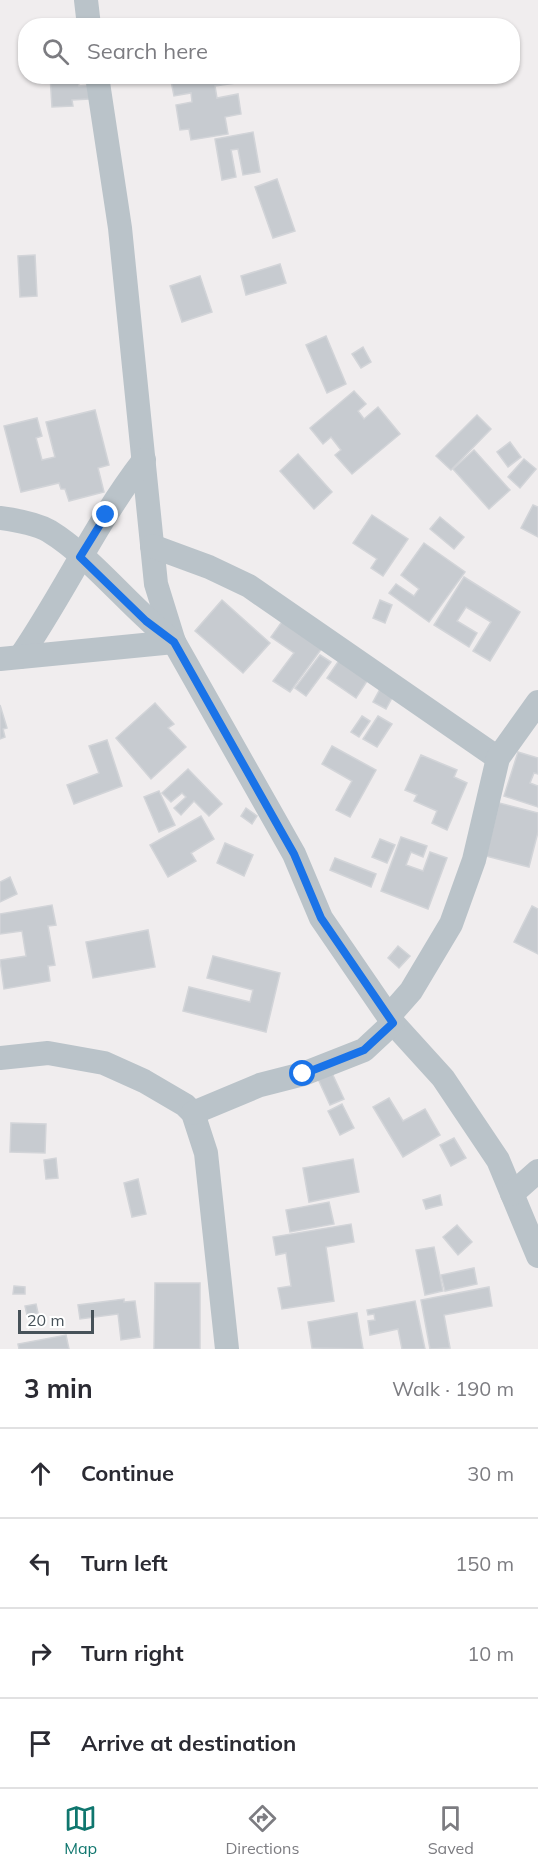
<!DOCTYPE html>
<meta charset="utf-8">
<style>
body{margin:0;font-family:Mulish,sans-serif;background:#f2f2f3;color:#2b2b33}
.scale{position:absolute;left:18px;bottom:15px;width:76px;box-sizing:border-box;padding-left:6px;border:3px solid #475259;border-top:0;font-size:16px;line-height:21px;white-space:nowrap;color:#475259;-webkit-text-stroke:4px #fff;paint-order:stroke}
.stop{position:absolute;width:18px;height:18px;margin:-14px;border:4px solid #1a73e8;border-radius:50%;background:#fff}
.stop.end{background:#1a73e8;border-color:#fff;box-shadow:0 2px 6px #0008}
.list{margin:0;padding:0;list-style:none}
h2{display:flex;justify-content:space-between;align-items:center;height:78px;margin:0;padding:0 24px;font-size:26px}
h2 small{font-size:20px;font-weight:400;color:#7c7c81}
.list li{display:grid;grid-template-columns:39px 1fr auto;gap:18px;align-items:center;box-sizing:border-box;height:90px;padding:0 24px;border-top:2px solid #e1e1e2}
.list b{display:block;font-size:22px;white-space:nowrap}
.list em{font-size:20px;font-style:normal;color:#7c7c81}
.icon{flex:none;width:33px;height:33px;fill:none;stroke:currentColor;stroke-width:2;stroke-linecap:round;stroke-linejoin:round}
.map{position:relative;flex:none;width:538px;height:1349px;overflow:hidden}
.search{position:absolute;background:#fff;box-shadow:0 2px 4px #0004;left:18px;right:18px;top:18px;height:66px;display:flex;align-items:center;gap:15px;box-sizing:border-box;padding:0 21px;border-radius:24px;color:#7c7c81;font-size:22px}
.sheet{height:438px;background:#fff}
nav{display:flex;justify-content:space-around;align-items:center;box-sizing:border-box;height:84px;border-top:2px solid #e1e1e2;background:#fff;font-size:16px;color:#7c7c81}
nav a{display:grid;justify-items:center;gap:3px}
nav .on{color:#0f766e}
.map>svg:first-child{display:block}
.building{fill:#c7cbd0;stroke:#d2d4d8;stroke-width:1.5}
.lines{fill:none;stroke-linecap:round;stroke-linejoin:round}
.minor{stroke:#bac3c9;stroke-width:24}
.route{stroke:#1a73e8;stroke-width:8}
</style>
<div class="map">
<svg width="538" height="1349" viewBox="0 0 538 1349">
<rect width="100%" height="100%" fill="#f0edee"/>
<g class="building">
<path d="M50,76H78L79,86L88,85L89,99L72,100L73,106L52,107Z"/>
<path d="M170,76H248L249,81L215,86L217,98L238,94L241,114L225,117L228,134L191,140L189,129L180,130L176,105L192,102L191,93L174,96Z"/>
<path d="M253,132L260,172L243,175L238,149L231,150L236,177L222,180L215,139Z"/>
<path d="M277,179L295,231L273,238L255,187Z"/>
<path d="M35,255L37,296L20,297L18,256Z"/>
<path d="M280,264L286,283L246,295L241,276Z"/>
<path d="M200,276L212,312L182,322L170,286Z"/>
<path d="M326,336L346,384L327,393L306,345Z"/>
<path d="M363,347L371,362L361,368L352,354Z"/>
<path d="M354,391L366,404L358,411L364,419L378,407L400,434L352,474L335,455L341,450L331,437L323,444L310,428Z"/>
<path d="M95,410L109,465L98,468L104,492L69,501L65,489H61L59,483L21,492L4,426L37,418L42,436L36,438L42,460L55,457L46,422Z"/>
<path d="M477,415L491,429L451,470L436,456Z"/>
<path d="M510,442L521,457L508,467L497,452Z"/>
<path d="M474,450L510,490L489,509L453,469Z"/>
<path d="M298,454L332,492L314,509L280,471Z"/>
<path d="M524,459L536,469L520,488L508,477Z"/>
<path d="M533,505L538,507V537L521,528Z"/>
<path d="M372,515L408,539L383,576L371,568L377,559L353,543Z"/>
<path d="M440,517L464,537L454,549L430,529Z"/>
<path d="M424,543L465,572L429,622L389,593L396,584L414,596L419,589L401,575Z"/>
<path d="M464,577L520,612L490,661L473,651L491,622L466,607L457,621L477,633L469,647L434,625Z"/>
<path d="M222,600L270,643L243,673L195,631Z"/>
<path d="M380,600L392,605L385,623L373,618Z"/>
<path d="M286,616L325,644L290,692L273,681L294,653L271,637Z"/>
<path d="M320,655L331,662L306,696L295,688Z"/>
<path d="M342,656L371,675L356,698L327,678Z"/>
<path d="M380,689L393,696L386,709L373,702Z"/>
<path d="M155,703L174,724L168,728L186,747L151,779L116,738Z"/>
<path d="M0,705L7,728L3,729L5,737L0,739Z"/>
<path d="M362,716L370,721L359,737L351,732Z"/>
<path d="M378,716L392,724L377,747L363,739Z"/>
<path d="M107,740L122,786L74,804L67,785L99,773L89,746Z"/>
<path d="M332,746L376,770L350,817L336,810L352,781L322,764Z"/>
<path d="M518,752L538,758V774L534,773L530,783L538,786V807L504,796Z"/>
<path d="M421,755L457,770L454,777L467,783L447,830L432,823L437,811L414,801L417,795L405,790Z"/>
<path d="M188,769L222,804L209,816L194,801L181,815L174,808L186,797L182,793L171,802L162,793Z"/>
<path d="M159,791L175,825L159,832L144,797Z"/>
<path d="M499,803L538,813V832L529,867L486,856Z"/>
<path d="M246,808L257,816L252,824L241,816Z"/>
<path d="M201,816L214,839L191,853L196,861L168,877L150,845Z"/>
<path d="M401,837L427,846L423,857L411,852L406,865L423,871L430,852L447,858L428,909L381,891Z"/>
<path d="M380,839L395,845L387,863L372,857Z"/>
<path d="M225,843L253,855L244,876L217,863Z"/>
<path d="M335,858L376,874L371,887L330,870Z"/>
<path d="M10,877L17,894L0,902V882Z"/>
<path d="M52,905L56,925L48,926L55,965L48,966L50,981L4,989L0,960L26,956L22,931L0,934V914Z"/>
<path d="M532,906L538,909V954L514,942Z"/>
<path d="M148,930L155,967L93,978L86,942Z"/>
<path d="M398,946L410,956L399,968L388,958Z"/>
<path d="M213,956L280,973L266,1032L183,1011L189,987L250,1002L253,990L207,978Z"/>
<path d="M332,1073L344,1099L330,1105L318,1079Z"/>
<path d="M389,1098L403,1121L425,1109L440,1135L403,1157L373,1107Z"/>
<path d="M342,1104L354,1128L340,1135L328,1111Z"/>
<path d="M11,1123L46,1124L45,1153L10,1152Z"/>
<path d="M454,1138L466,1158L451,1166L440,1145Z"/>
<path d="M56,1158L58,1178L46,1179L44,1160Z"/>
<path d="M353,1159L359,1192L309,1202L303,1168Z"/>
<path d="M138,1179L146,1214L132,1217L124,1183Z"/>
<path d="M440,1195L442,1205L426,1209L423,1200Z"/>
<path d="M329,1202L334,1224L290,1232L286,1210Z"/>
<path d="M351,1224L354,1242L326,1247L334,1301L282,1309L278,1288L291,1286L286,1253L276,1255L273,1237Z"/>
<path d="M457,1225L472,1242L458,1255L443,1237Z"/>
<path d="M434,1247L443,1291L425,1295L416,1250Z"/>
<path d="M474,1268L477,1284L445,1291L441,1275Z"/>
<path d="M155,1283H200V1349H154Z"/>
<path d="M14,1286L25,1287V1294H13Z"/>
<path d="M489,1287L492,1306L444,1315L450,1348L430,1349L421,1300Z"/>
<path d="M124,1299V1302L135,1301L140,1337L121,1340L118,1314L80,1319L78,1305Z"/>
<path d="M415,1301L425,1349H402L398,1329L370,1335L368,1321L375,1320L374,1314L368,1315L367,1310Z"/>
<path d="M36,1304L38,1313L27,1315L25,1306Z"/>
<path d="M357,1313L363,1349L312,1348L308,1322Z"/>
<path d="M66,1335L69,1349H19L18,1344Z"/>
</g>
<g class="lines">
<g class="minor">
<path d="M86,0L89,26"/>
<path d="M97,76L120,228L156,584L174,642L294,854L321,918L393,1023L443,1078L498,1160L538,1256"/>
<path d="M0,518C16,520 34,523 49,531C93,558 131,609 174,642"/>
<path d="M152,546L209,567L249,586L498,758"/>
<path d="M20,657C64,593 96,522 144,460"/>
<path d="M0,659L174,642"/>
<path d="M389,1016L411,991L451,924L474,860L498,758L538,702"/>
<path d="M0,1058L48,1053L104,1063L144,1081L185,1105L193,1113L206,1153L227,1349"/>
<path d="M193,1113L260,1085L303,1074L364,1050L393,1023"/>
<path d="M512,1194L538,1171"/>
</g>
</g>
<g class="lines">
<path class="route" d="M106,515L80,557L146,621L174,642L294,854L321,918L393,1023L364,1050L303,1074"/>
</g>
</svg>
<div class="scale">20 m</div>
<div class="stop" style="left:303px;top:1074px"></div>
<div class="stop end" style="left:106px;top:515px"></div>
<div class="search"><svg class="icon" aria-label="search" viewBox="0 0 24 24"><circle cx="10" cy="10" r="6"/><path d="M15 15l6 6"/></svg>Search here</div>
</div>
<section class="sheet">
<h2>3 min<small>Walk · 190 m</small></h2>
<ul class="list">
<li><svg class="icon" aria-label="ahead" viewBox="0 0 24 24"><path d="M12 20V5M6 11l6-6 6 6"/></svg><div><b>Continue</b></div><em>30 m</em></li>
<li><svg class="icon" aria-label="left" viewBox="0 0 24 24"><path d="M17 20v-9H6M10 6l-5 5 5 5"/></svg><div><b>Turn left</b></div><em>150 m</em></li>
<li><svg class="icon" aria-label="right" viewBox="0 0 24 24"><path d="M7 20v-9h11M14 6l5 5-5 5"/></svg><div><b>Turn right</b></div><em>10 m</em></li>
<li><svg class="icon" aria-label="arrive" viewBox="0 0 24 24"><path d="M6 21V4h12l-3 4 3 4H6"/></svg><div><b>Arrive at destination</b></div></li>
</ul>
</section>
<nav>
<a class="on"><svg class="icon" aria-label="map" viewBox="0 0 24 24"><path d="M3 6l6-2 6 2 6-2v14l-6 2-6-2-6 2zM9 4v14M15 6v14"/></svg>Map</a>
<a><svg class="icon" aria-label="directions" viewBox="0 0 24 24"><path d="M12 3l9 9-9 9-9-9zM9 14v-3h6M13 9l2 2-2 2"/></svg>Directions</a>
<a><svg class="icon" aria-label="saved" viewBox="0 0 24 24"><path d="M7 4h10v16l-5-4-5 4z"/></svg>Saved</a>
</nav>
